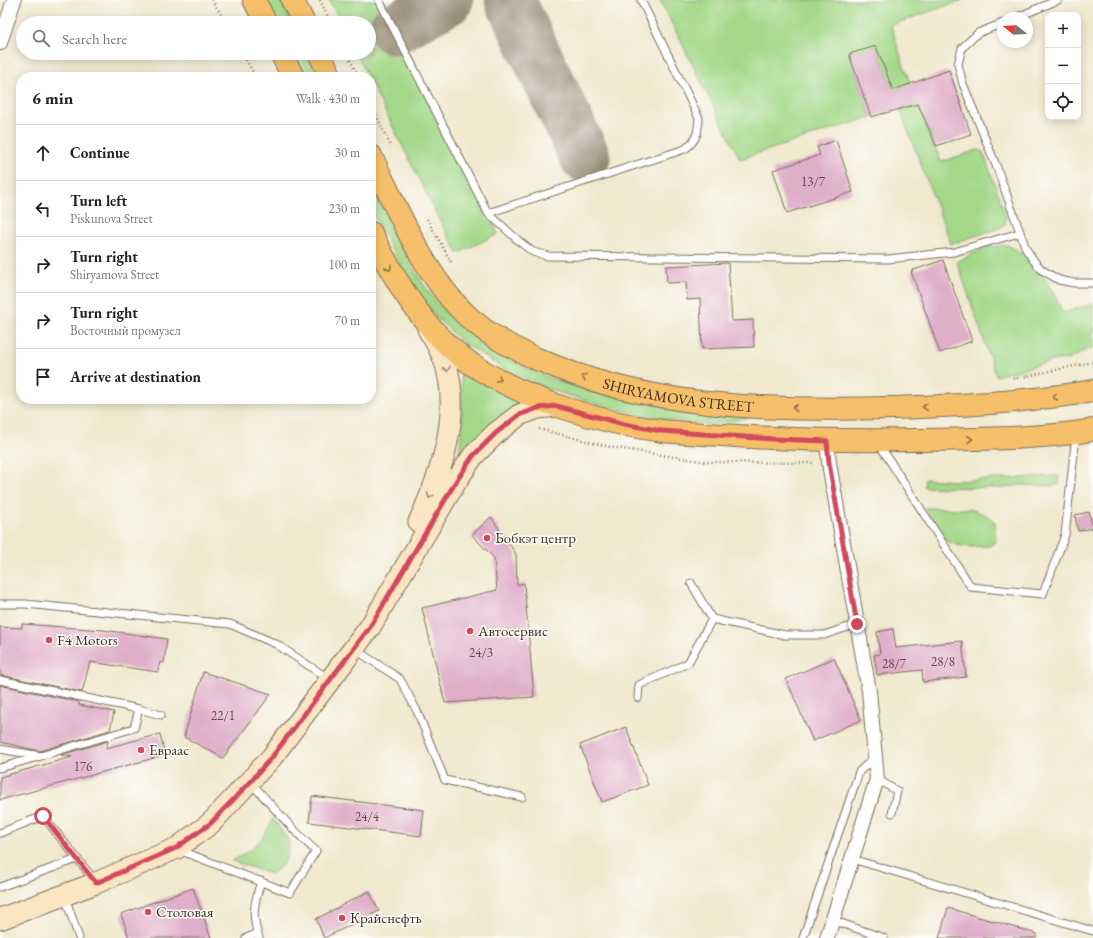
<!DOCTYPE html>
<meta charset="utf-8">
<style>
body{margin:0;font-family:"EB Garamond",serif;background:#f6f6f6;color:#222}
.controls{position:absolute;right:12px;top:12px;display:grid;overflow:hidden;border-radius:8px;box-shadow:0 2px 10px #0003}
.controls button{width:36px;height:36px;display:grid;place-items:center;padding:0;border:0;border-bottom:1px solid #e0e0e0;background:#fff;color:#222;font:20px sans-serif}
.compass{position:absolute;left:997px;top:12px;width:36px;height:36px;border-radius:50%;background:#fff;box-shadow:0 2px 10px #0003;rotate:288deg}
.stop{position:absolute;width:12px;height:12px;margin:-9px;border:3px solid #d1495b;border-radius:50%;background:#fff}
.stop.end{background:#d1495b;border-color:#fff;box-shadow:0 1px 4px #0008}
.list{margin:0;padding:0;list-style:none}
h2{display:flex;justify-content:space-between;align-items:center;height:52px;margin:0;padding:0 16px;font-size:17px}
h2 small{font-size:13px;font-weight:400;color:#767676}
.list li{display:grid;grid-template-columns:26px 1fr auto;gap:12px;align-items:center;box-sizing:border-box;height:56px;padding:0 16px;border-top:1px solid #e0e0e0}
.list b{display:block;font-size:15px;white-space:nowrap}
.list p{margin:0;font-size:13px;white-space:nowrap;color:#767676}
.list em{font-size:13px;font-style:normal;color:#767676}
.icon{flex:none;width:22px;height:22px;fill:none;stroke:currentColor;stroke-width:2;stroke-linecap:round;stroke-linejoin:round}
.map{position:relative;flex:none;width:1093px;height:938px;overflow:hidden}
.search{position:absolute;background:#fff;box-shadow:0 2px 10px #0003;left:16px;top:16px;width:360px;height:44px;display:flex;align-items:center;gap:10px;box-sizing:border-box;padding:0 14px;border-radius:22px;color:#767676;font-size:15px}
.panel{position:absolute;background:#fff;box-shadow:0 2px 10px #0003;left:16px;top:72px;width:360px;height:332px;border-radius:16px}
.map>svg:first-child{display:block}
.green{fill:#a2d888;stroke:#6e8153}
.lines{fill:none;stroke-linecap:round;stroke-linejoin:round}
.taxiway{stroke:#968a76;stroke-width:51}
.building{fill:#dfaec9}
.lane-casing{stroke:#7a6d5c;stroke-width:9}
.street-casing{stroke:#7a6d5c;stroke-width:16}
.secondary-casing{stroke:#7a6d5c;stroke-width:23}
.primary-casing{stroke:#7a6d5c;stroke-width:24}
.path{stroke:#7a6d5c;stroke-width:2.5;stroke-dasharray:1 3;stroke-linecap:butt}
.lane{stroke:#fff;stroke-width:7}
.street{stroke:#fff;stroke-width:14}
.secondary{stroke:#fbe6c4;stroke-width:21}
.primary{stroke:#f6c06b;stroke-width:22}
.oneway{stroke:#8f6e41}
.oneway2{stroke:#9b8871}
.route{stroke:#d1495b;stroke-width:5}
.poi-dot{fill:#d1495b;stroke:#fdfcf7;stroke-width:1.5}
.labels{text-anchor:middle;stroke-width:3;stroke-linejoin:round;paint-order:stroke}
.number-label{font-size:13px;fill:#644b49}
.street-label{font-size:15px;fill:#3b2a1e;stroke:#fdfcf7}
.poi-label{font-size:15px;fill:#3b2a1e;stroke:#fdfcf7;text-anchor:start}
</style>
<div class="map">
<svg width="1093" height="938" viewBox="0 0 1093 938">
<rect width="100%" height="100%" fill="#fdfcf7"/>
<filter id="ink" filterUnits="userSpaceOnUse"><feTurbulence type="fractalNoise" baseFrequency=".025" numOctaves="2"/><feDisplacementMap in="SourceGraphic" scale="8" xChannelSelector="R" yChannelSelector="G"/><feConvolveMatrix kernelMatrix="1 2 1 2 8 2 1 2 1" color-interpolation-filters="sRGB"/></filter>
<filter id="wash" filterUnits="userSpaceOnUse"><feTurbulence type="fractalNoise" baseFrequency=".012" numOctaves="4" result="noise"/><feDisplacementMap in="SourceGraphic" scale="16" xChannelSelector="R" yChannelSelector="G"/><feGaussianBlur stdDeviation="0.9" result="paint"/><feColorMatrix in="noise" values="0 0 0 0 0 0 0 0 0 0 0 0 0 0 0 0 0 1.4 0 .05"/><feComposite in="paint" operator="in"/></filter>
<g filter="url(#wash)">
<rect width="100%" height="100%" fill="#f0e9cf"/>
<g class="green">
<path d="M266,0H281L292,23H277Z"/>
<path d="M329,0H382L498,234L458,253L441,223L371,83V77H368L356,53H369V23H341Z"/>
<path d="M660,0H963L891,25L903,64L941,162L978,150L983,152L1006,216L1005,224L999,228L951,244L876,46L849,54L871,117L740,159Z"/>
<path d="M293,53H307L319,77H305Z"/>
<path d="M371,183C387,216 403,254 424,285C438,307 461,327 482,341C490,347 497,352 505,357C581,400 669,406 754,416L710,425L647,417L593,403L545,388L501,367L462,342L436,317L412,285L390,247L371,209Z"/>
<path d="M1007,245C1038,259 1049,284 1063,313L1093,304V347L1084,351L1070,359L1056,360L996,376L957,262L986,247Z"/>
<path d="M465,371L516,401V406L463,457L459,455L462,429L461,373Z"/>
<path d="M1059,476V485L1043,486L1021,485L1002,488L924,487L925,479L956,481Z"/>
<path d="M925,508L970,509L984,514L995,522L996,541L990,546L969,547L957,545L945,540Z"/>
<path d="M273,819L289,841C288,858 286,865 271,874L232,861C255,848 261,843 273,819Z"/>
</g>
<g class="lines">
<g class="taxiway">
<path d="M510,0L585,157"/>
<path d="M394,29L448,0"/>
</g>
</g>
<g id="blocks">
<g class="building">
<path d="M876,46L893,90L949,70L971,134L936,146L918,104L871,117L849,54Z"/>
<path d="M836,140L853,192L787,213L773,170L820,155L817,147Z"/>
<path d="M943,260L972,341L940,353L911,271Z"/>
<path d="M728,263L732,321L753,320L754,347L702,349L700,299L687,300L686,282L667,283L666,266Z"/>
<path d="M1089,512L1093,528L1078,531L1075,515Z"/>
<path d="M491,517L516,554L517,585L524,583L534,697L445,703L422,608L497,590L494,558L472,535Z"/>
<path d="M22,624L103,630L167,639L164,663L160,662L158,672L90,662L82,692L0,675V627L22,628Z"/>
<path d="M893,629L896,648L962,641L966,677L923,682L922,670L877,675L874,655L880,654L877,632Z"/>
<path d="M834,658L861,720L813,741L786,679Z"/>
<path d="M203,672L271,694L223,758L184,737Z"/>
<path d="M0,685L79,702V705L114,712L110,730L40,751L0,742Z"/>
<path d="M626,727L648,785L602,802L580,745Z"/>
<path d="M160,734L165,755L0,800V777L72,757L61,755L108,741L106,748Z"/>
<path d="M312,796L424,810L421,836L309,822Z"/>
<path d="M193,888L211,938H129L121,914Z"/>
<path d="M369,891L379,911L324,938L316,919Z"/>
<path d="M948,908L1037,934L1036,938H939Z"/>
</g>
</g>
</g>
<g filter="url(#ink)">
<use href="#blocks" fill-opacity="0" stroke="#7a6d5c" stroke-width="1"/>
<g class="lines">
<defs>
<g id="lane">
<path d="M379,0L488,213L520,242L533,252L548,256L888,259L954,252L1019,233"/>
<path d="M1015,18L1058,0"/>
<path d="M1003,23L978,33L962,48L958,64L963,84L997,168L1026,249L1034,261L1042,270L1059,280L1074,283H1093"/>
<path d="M488,213L685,149C697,140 698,133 699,118L641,0"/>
<path d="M879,444L971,587L1043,594L1065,535L1076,435"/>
<path d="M691,583L712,619L785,635H824L857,624"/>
<path d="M0,604H25L230,624L276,644L329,679"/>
<path d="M356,650L400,679L417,711L445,780L522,797"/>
<path d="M0,680L139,709L134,728L0,768"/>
<path d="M638,698L639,685L688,663L712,619"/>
<path d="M139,709L161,715"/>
<path d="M0,749L41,756"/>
<path d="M877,779L897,791L892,813"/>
<path d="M0,833L43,816L95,881"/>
<path d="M179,850L290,893L316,851C292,830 272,805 250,782"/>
<path d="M852,859L1093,931"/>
<path d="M0,887L77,859"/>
<path d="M65,897L79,938"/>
<path d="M832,920L884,938"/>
<path d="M246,938L257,934"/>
<path d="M259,938C251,915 254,904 261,881"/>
<path d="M803,938L859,772L875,756"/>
</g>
<g id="street">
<path d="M0,43L14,0"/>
<path d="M827,938L877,779L869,691L829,463L827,441"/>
</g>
<g id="secondary">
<path d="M419,522C441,474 461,417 446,365C442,352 435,340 428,329"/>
<path d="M0,919L96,883L177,848L211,823L272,757L370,627L455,483L473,456L496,433L519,415L538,408L556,406"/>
</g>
<g id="primary">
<path d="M254,0L266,23"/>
<path d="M292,0L304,23"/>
<path d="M281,53L293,77"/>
<path d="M319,53L331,77"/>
<path id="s1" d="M371,156C398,210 429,288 478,325C495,339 515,349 535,358C646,409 773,411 893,408C960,406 1027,402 1093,391"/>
<path d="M371,233C396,282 424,331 470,363C524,399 599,423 663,431C683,433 703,434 723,435C786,440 849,441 912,440C973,439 1033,440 1093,430"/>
</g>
</defs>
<use href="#lane" class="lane-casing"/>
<use href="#street" class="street-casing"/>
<use href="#secondary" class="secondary-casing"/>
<use href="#primary" class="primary-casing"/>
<g class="path">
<path d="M212,0L226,23"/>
<path d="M320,0L331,23"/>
<path d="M242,53L256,77"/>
<path d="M346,53L359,77"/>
<path d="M371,104L390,145"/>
<path d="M427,219L451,262"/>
<path d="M1013,379L1093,362"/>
<path d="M539,429L610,447L707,462L813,463"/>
</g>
<use href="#lane" class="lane"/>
<use href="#street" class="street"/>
<use href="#secondary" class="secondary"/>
<use href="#primary" class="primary"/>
</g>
<defs><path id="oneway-chevron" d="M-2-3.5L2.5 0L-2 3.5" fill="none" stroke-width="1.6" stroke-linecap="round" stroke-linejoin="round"/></defs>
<g class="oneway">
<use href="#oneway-chevron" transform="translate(389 268) rotate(61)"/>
<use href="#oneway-chevron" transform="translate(584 377) rotate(-161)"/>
<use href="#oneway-chevron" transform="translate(499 379) rotate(30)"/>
<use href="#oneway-chevron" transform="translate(1055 397) rotate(172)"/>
<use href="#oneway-chevron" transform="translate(925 407) rotate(178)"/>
<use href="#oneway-chevron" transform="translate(795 408) rotate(-179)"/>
<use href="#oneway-chevron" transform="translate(970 439) rotate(-1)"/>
</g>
<g class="oneway2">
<use href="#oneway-chevron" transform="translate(447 369) rotate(76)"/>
<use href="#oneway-chevron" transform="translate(430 496) rotate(111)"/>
</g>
</g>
<g class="lines" filter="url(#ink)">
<path class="route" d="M43,816L96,883L176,848L211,823L250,782L272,757L370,627L455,483L473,456L496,433L519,415L538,408L556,406L624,424L662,431L773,439L827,441L829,463L857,624"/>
</g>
<g class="poi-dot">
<circle cx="487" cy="538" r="4"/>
<circle cx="470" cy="631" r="4"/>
<circle cx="49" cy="640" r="4"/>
<circle cx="141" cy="750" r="4"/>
<circle cx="148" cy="912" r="4"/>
<circle cx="342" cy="918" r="4"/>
</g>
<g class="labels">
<g class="number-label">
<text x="813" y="186">13/7</text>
<text x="481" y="657">24/3</text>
<text x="943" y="666">28/8</text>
<text x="894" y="668">28/7</text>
<text x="223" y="720">22/1</text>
<text x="83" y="771">176</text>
<text x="367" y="821">24/4</text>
</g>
<g class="street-label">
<text dy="5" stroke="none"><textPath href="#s1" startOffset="417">SHIRYAMOVA STREET</textPath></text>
</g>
<g class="poi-label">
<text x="495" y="543">Бобкэт центр</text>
<text x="478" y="636">Автосервис</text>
<text x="57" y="645">F4 Motors</text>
<text x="149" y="755">Евраас</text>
<text x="156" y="917">Столовая</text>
<text x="350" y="923">Крайснефть</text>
</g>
</g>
</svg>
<div class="controls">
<button>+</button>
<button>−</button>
<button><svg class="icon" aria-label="locate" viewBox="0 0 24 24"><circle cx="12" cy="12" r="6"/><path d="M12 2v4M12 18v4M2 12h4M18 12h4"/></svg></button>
</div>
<svg class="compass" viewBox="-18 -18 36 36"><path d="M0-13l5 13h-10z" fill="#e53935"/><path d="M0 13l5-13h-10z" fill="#767676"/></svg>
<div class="stop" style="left:43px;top:816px"></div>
<div class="stop end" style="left:857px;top:624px"></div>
<div class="search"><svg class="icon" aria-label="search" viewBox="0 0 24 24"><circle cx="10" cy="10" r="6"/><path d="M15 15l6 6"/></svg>Search here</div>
<section class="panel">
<h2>6 min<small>Walk · 430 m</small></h2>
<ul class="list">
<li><svg class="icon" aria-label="ahead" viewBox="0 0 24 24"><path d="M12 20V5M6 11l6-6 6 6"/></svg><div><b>Continue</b></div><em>30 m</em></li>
<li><svg class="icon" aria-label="left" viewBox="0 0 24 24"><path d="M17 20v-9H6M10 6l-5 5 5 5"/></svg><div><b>Turn left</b><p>Piskunova Street</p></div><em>230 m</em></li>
<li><svg class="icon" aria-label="right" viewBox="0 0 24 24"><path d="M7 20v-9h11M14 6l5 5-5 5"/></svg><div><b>Turn right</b><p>Shiryamova Street</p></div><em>100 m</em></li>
<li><svg class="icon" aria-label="right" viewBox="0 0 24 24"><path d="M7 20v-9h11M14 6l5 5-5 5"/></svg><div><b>Turn right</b><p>Восточный промузел</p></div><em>70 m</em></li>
<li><svg class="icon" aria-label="arrive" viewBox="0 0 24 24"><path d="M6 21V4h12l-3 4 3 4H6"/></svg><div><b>Arrive at destination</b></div></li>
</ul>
</section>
</div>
